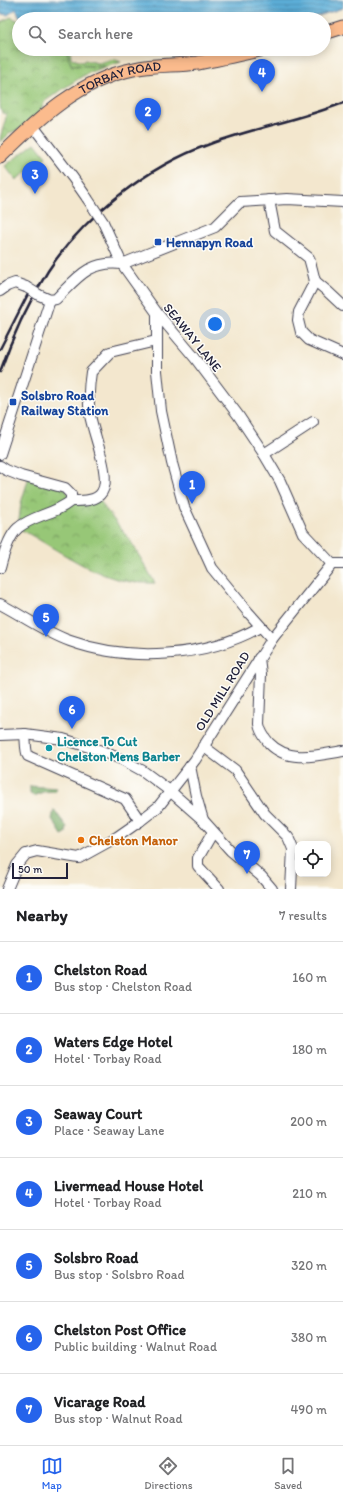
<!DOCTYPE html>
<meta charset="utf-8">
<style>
body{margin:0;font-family:Itim,sans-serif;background:#f6f6f6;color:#202124}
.controls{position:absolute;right:12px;bottom:12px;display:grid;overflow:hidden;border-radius:8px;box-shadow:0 2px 10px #0003}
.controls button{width:36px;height:36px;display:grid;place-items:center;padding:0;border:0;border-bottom:1px solid #e0e0e0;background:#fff;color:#202124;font:20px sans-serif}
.scale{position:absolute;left:12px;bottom:10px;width:56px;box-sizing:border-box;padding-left:4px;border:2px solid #22223b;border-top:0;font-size:11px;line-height:14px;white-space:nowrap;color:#22223b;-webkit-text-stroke:3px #fdfcf7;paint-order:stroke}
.you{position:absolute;left:215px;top:324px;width:14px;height:14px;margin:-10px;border:3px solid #fff;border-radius:50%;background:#1a73e8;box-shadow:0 0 0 6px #1a73e833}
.badge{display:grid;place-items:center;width:26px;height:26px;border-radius:50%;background:#2563eb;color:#fff;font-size:13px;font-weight:700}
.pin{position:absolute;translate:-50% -33px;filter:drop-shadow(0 1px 2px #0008)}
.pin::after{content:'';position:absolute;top:21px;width:14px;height:12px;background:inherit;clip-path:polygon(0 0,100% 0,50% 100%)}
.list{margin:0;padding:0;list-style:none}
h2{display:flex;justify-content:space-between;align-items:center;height:52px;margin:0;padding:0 16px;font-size:17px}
h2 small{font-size:13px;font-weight:400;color:#757577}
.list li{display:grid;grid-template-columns:26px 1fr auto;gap:12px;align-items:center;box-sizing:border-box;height:72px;padding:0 16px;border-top:1px solid #e0e0e0}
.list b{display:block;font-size:15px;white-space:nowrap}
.list p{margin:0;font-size:13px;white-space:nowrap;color:#757577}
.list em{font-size:13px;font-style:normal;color:#757577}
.icon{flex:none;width:22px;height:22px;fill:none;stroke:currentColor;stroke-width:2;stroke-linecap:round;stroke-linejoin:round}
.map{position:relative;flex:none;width:343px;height:889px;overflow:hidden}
.search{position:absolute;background:#fff;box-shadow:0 2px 10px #0003;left:12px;right:12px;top:12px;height:44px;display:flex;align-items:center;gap:10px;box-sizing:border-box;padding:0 14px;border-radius:22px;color:#757577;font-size:15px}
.sheet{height:556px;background:#fff}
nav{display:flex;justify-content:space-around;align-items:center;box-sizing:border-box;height:56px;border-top:1px solid #e0e0e0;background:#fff;font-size:11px;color:#757577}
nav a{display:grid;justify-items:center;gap:2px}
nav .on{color:#2563eb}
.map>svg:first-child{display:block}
.grass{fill:url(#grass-tufts);stroke:#5c7459}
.forest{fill:url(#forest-firs);stroke:#4e6752}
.park{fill:url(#park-crowns);stroke:#5c7459}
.pitch{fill:#97c777;stroke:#5c7459}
.water{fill:url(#water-rules);stroke:#3f6889}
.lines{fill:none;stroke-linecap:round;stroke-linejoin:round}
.minor-casing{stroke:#414051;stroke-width:12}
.major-casing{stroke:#414051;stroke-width:15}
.minor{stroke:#fff;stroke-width:10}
.major{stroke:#fbbb8d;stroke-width:13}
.rail{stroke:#22223b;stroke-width:2.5}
.minor-bridge-casing{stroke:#414051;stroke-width:12;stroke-linecap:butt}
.minor-bridge{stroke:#fff;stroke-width:10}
.transit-dot{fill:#1a4fb4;stroke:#fdfcf7;stroke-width:1.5}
.culture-dot{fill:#0f9aa8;stroke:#fdfcf7;stroke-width:1.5}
.food-dot{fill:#e8710a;stroke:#fdfcf7;stroke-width:1.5}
.labels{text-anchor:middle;stroke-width:3;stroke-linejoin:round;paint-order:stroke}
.street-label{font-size:13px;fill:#22223b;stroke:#fdfcf7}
.transit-label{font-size:13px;font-weight:bold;fill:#164399;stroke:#fdfcf7;text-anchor:start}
.culture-label{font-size:13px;font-weight:bold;fill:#0d838f;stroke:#fdfcf7;text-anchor:start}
.food-label{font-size:13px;font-weight:bold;fill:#c56008;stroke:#fdfcf7;text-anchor:start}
</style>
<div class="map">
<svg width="343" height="889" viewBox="0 0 343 889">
<defs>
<pattern id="grass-tufts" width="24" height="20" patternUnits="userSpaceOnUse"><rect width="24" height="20" fill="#97c777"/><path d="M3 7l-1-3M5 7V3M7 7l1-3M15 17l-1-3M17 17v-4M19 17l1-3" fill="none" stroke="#7ba163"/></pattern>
<pattern id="forest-firs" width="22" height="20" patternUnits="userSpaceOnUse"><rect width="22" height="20" fill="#79ac68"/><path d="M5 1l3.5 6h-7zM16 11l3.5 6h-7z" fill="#638c57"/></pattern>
<pattern id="park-crowns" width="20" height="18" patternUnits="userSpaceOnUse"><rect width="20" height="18" fill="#97c777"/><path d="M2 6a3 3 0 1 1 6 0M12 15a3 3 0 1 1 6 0" fill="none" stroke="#7ba163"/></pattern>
<pattern id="water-rules" width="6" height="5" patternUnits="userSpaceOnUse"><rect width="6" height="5" fill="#5cadd7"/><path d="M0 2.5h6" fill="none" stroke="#4c8cb0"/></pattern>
</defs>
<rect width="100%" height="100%" fill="#fdfcf7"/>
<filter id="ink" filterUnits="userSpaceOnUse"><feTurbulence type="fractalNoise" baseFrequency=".025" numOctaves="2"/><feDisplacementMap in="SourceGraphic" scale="8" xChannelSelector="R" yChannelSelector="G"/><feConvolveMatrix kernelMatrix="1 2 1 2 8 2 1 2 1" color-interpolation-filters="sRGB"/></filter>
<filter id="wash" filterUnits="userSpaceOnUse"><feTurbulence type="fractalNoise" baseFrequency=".012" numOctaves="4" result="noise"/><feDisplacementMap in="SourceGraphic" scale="16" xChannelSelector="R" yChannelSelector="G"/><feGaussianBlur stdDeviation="0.9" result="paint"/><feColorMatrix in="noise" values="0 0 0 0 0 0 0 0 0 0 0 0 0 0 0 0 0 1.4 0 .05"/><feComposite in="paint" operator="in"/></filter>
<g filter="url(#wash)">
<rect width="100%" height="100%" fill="#f3e7ce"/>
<path class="grass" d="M66,49H70L71,57L73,59L82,62L85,60L98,63L114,59L121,62L105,67L71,65Z"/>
<g class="forest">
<path d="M30,786L57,788L55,791L43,792L34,796L30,794Z"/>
<path d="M54,810L67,827L66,833L62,835L52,819Z"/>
</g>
<g class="park">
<path d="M11,17L19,21V49H66L71,65L105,67L91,72L81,77L45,101L33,126L11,132L0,143C0,132 6,124 6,114L2,113L0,106V22Z"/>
<path d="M29,477L65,488L70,497H98L106,510L130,540L155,583C145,583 135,583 125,581C89,574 51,545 18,528L21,503Z"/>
</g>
<path class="pitch" d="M35,143L46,157L16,180L5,166Z"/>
<path class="water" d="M0,0H343V8L309,19H30L27,15L22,16H19L16,9L8,15L0,14Z"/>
</g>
<g filter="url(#ink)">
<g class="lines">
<defs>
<g id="minor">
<path d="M33,126L73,178L87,198"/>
<path d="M269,200L275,231L309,258L312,269L315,281L299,312L298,320L301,332L309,340L343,355"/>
<path d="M103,222L122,264L157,313L195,358L238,415L264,454L280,481L303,533L332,564"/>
<path d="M315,281L327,291L343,306"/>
<path d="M0,291L7,286L15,283L26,287"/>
<path d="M39,295L50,300L56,299C77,278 89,260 122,264L215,227L240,202L287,199L343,202"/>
<path d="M157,313V371L161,411L172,463L184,507L212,568L248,612L272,639"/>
<path d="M0,454L50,300"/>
<path d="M264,454L313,422"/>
<path d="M0,466L6,470L21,476L65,488L71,494V501"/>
<path d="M71,501C81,501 96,502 102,492C112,477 93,434 90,415C88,402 89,385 91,372L110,352L156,341"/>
<path d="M0,568C3,556 9,536 18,528C24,523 35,518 43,515C54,511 62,508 71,501"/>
<path d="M0,604C23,616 45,632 70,641C128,662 206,658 260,627"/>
<path d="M259,658L261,674L259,724C260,731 264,737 269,743C289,764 318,755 343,751"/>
<path d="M25,734C26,741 25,750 28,756L125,799L140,821"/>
<path d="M0,735L25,734L63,739L102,751L123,760L143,771L170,791L203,820L231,851L261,876L272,889"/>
<path d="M203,746L235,770L265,814L288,837L293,849L291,889"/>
<path d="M190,766L196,796L203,820"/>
<path d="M213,832L198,858V866L219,889"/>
<path d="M7,889L17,865L26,854L37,851L79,858L117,837L140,821L158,807L195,760L272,639L332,564H343"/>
</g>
<g id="major">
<path d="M324,33L343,27"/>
<path id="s1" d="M0,157C38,119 79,80 134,69C155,64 176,66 198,63C220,59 242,54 264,49"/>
</g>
</defs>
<use href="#minor" class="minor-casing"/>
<use href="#major" class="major-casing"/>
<use href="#minor" class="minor"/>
<use href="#major" class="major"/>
<g class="rail">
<path d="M0,349L28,294"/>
<path d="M0,372C12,337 28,303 48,271C84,216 148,166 210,144C253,128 300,120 343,103"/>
</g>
<defs>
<g id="minor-bridge">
<path d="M87,198L103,222"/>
<path d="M26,287L39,295"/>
</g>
</defs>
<use href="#minor-bridge" class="minor-bridge-casing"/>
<use href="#minor-bridge" class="minor-bridge"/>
</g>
</g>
<g class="transit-dot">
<rect x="154" y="238" width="8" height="8" rx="2"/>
<rect x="9" y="398" width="8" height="8" rx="2"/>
</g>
<circle class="culture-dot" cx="49" cy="748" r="4"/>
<circle class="food-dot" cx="81" cy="840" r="4"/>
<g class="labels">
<g class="street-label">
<text dy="5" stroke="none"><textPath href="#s1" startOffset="147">TORBAY ROAD</textPath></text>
<text transform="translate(193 337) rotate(51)" y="5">SEAWAY LANE</text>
<text transform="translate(222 691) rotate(-58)" y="5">OLD MILL ROAD</text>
</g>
<g class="transit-label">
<text x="166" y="247">Hennapyn Road</text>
<text x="21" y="400">Solsbro Road<tspan x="21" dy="15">Railway Station</tspan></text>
</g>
<g class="culture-label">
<text x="57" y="746">Licence To Cut<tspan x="57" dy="15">Chelston Mens Barber</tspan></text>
</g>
<g class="food-label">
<text x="89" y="845">Chelston Manor</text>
</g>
</g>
</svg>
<div class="controls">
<button><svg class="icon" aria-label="locate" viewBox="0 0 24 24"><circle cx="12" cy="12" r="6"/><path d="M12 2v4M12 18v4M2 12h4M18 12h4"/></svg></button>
</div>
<div class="scale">50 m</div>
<div class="you"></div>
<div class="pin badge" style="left:192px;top:504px">1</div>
<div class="pin badge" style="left:148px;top:131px">2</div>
<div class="pin badge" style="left:35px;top:194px">3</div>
<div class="pin badge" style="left:262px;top:92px">4</div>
<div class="pin badge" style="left:46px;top:637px">5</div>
<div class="pin badge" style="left:72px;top:729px">6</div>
<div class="pin badge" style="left:247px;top:874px">7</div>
<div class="search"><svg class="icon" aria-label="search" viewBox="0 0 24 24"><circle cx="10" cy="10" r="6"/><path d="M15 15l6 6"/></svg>Search here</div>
</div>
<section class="sheet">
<h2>Nearby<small>7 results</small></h2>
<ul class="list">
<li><span class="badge">1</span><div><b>Chelston Road</b><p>Bus stop · Chelston Road</p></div><em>160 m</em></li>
<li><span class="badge">2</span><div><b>Waters Edge Hotel</b><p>Hotel · Torbay Road</p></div><em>180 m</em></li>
<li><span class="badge">3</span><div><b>Seaway Court</b><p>Place · Seaway Lane</p></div><em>200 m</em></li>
<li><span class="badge">4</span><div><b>Livermead House Hotel</b><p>Hotel · Torbay Road</p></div><em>210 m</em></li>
<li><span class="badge">5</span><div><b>Solsbro Road</b><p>Bus stop · Solsbro Road</p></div><em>320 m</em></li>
<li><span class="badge">6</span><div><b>Chelston Post Office</b><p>Public building · Walnut Road</p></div><em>380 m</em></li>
<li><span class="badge">7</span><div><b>Vicarage Road</b><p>Bus stop · Walnut Road</p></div><em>490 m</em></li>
</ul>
</section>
<nav>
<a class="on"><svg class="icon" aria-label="map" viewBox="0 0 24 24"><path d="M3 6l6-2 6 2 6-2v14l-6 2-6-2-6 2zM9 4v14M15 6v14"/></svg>Map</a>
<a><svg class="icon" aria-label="directions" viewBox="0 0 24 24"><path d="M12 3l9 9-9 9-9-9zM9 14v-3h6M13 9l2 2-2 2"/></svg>Directions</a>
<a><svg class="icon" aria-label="saved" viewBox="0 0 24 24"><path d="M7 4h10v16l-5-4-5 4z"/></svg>Saved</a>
</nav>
